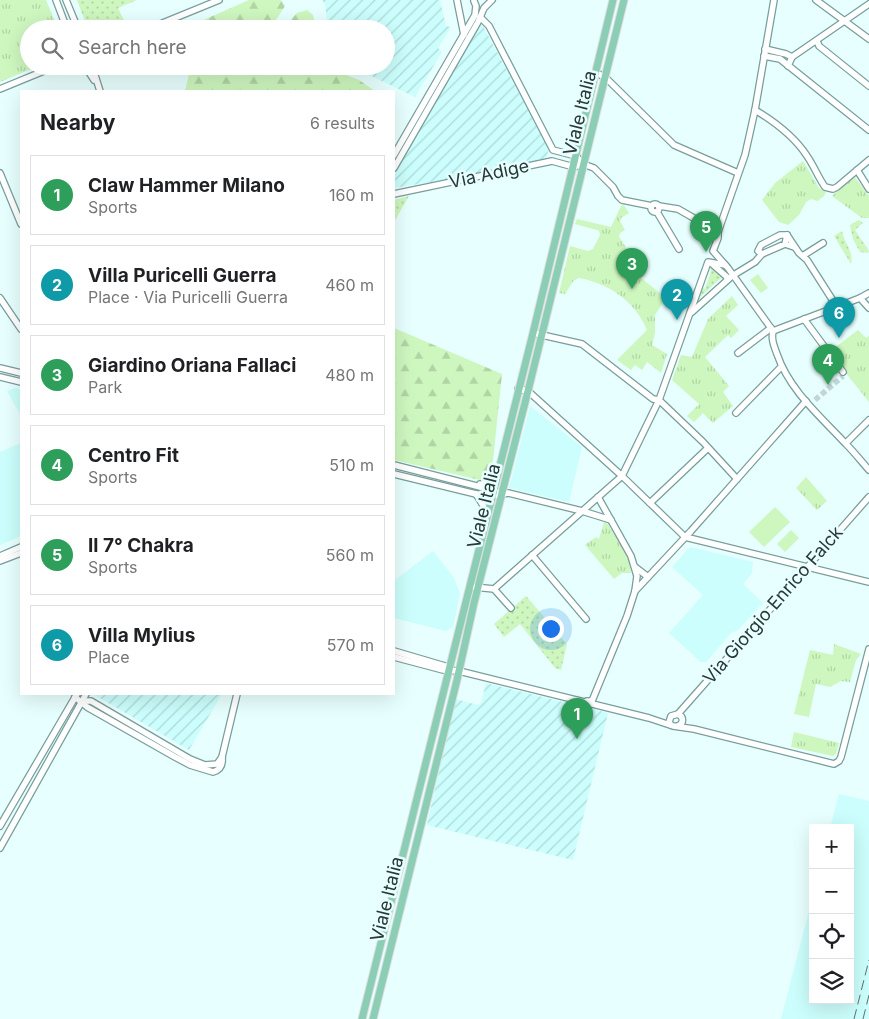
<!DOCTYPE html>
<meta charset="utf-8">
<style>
body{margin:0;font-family:Inter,sans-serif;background:#f2f2f2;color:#202124}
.controls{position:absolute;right:15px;bottom:15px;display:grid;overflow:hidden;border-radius:0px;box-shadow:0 5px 20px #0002}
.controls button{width:45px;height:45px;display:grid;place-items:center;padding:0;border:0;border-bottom:1px solid #e0e0e0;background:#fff;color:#202124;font:25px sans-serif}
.you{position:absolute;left:550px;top:628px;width:18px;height:18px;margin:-12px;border:4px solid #fff;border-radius:50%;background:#1a73e8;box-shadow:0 0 0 8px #1a73e833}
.badge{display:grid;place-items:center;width:32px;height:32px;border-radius:50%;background:#b249ab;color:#fff;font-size:16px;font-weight:700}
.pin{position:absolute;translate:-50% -41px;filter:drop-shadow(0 1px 2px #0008)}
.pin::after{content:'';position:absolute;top:26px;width:18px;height:15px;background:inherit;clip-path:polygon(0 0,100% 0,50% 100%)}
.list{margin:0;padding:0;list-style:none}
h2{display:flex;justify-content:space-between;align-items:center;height:65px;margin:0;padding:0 20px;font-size:21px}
h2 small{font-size:16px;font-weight:400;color:#757577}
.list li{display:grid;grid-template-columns:32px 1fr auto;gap:15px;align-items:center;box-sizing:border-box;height:80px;margin:0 10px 10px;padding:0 10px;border:1px solid #e0e0e0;border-radius:0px}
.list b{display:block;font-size:19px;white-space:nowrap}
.list p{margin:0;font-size:16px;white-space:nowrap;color:#757577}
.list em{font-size:16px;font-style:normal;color:#757577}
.icon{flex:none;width:28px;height:28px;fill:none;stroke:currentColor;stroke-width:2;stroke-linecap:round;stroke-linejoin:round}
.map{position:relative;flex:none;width:869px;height:1019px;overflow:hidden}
.search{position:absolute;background:#fff;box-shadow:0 5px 20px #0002;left:20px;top:20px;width:375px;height:55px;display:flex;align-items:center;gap:12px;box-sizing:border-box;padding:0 18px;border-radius:28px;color:#757577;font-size:19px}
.panel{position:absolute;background:#fff;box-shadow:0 5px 20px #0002;left:20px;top:90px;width:375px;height:605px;border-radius:0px}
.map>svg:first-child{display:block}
.built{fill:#cbfefc}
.industrial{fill:url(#industrial-furrows)}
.grass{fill:url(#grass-dots)}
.forest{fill:url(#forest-firs)}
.park{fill:url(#park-tufts)}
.pitch{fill:#cef6bf}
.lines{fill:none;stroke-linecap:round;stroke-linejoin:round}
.minor-tunnel{stroke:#c1d7d6;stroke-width:5.5;stroke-dasharray:5.5 3;stroke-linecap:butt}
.minor-casing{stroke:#789e9c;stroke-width:8}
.major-casing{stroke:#dddfdf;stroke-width:9}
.minor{stroke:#fff;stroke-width:5.5}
.major{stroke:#8cceb5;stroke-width:7}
.rail{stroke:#617272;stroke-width:1;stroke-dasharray:10 5;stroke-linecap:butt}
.labels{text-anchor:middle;stroke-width:5;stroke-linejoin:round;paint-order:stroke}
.street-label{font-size:18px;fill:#293838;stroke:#e7fffe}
</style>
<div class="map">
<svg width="869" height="1019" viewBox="0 0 869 1019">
<defs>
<pattern id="industrial-furrows" width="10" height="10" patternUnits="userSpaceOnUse" patternTransform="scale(1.25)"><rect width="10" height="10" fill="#cbfefc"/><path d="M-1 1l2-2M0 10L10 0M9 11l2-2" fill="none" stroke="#aedad9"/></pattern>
<pattern id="grass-dots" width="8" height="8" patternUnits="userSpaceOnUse" patternTransform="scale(1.25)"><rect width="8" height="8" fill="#cef6bf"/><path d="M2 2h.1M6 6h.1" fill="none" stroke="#b1d4a5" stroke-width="1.8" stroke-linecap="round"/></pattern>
<pattern id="forest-firs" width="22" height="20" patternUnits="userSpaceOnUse" patternTransform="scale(1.25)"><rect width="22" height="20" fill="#cef6bf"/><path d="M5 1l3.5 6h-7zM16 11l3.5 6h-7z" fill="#b1d4a5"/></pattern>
<pattern id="park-tufts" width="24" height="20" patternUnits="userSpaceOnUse" patternTransform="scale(1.25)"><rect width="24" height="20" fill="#cef6bf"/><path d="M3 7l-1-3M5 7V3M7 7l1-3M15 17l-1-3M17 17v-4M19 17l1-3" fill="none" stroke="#b1d4a5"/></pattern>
</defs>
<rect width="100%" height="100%" fill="#e7fffe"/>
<g class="built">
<path d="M15,388L21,389V416L7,391Z"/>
<path d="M530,406L582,447L569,502L509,488Z"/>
<path d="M21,443V536L0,545V452Z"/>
<path d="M690,547L753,562L752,573L743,584L763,603L737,631L732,632L706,662H701L669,633L703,595L672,567Z"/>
<path d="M433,551L454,578L460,594L453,627L446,631L394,618L395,580Z"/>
<path d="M839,794L869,801V1019H781L813,895V1000H850V828H830Z"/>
</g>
<g class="industrial">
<path d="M322,0H440L446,26L451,27L438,48L442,52L415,97L351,66H386V29H328L325,4Z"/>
<path d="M480,26H483L549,149L546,158L462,177L394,188V175Z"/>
<path d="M486,683L608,713L573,860L427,825L455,699L478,705L481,703Z"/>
<path d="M93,694H222L189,750Z"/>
</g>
<g class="grass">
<path d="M77,0H137L118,8L128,29H88Z"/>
<path d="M409,196L394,222V200Z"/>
<path d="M859,220L863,223L855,230L869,251L868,253L860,252L853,239L850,225Z"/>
<path d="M842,231C844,243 854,251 851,264L834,236Z"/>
<path d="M710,267L725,279L723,280L721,278L700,297L701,300L698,302L702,287L705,289L711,271Z"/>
<path d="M526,596L567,644L561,670L555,668L520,624L504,637L494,624Z"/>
</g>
<g class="forest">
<path d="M249,0H281L285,6L274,23L280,29H183Z"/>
<path d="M307,10L313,15L316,29H283L297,13Z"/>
<path d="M187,66H330L336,71L359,80L375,91H185L190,70Z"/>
<path d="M394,328L502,374L493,460L489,474L480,480L394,460Z"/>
</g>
<g class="park">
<path d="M0,0H46L58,29H29V66H38L0,82Z"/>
<path d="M803,161L819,188L826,192L824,196L818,201L811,199L806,202L799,215L788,225L779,222L762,200L775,183Z"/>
<path d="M854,176L869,196V218H862L832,196Z"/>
<path d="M624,205L629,213L621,218L620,221L625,230L620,233L619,237L645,275L641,278L666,298L655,315V333L652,345L667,354L661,373L647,362L642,370L635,365L631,370L617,360L647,330C635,301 608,283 579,278L574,280L565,294L559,293L570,246L588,251L593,249L600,235L599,231L597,230L575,224L577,219L611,227L621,206Z"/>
<path d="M732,296L738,305L726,316L739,330L731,338L728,335L705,357L729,386L723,392L733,406L713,423L703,413L694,422L687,416L699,404L672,380L681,355L692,357L708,319Z"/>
<path d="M858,330L866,338L869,336V402L829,352Z"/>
<path d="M806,477L827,501L817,510L796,488Z"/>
<path d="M604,522L608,524C617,539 630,555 631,573H622L614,579L585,545L596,537L599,539Z"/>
<path d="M834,644L861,654L856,660L850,682L841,681L830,687L816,684L809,717L794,714L810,650L833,655Z"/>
<path d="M794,732L839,743L836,754L833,756L791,747Z"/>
</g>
<g class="pitch">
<path d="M758,274L768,288L761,293L750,280Z"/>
<path d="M775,507L790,522L764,547L749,532Z"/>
<path d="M791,530L799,538L785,552L777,544Z"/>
</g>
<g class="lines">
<path class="minor-tunnel" d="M815,400L843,376"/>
<defs>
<g id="minor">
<path d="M56,0L67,29"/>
<path d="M66,0L78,29"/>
<path d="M457,0L464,35"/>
<path d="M816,0L869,39"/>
<path d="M480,17L489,26L553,150L576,156L583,164L594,168L613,187L618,196L622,200L652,206"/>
<path d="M148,29L219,0"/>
<path d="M817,41L819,46L869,86"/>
<path d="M765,49L786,54L792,57L788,66"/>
<path d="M764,56L780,59L869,130"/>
<path d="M792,57L869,4"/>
<path d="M85,66L94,80"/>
<path d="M92,66L100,91"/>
<path d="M596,73L605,77L674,145L738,173"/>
<path d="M0,89L56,66"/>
<path d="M755,110C775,122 794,136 807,156C814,166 818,177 825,187L833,189L837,187L869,160"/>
<path d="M394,155L475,15L476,6L474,1"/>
<path d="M394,168L478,22L484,8L492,0"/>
<path d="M857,170L869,189"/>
<path d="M0,173L21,224"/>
<path d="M394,194L552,161L574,167L583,164"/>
<circle cx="655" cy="208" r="4"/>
<path d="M659,206L678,209L718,232"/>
<path d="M657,212L679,249"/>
<path d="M787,235L799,253L807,260L837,307"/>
<path d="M785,244L787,235H780L761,245L758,251L762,254L785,244L794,247"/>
<path d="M804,255L823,243"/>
<path d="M711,263L727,277V280"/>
<path d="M0,298L21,329"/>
<path d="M860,298L869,308"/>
<path d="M692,312L732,276L755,262L762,254"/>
<path d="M804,319L843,372"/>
<path d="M773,331L728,268L713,251L718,238V232L745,155L755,110L774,0"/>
<path d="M773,331C771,339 774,346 777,354C789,390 821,417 846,444C854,452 861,461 869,470"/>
<path d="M773,331L860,298L869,293"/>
<path d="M533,333L582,344L653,399L659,400L703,442L737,479"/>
<path d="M738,353L771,328"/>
<path d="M0,368L21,373"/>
<path d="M0,377L21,382"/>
<path d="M518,389L528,391L622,476L685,537L869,582"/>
<path d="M736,413L781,367"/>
<path d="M846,443L869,420"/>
<path d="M394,465L496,491"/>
<path d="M394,474L476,494L492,496L508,493L582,511L611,520"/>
<path d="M480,484C489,485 493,479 496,471"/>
<path d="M476,494L484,507L486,517"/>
<path d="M650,503L708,448"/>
<path d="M532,555L586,619"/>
<path d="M0,556L21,547"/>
<path d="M0,561L21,553"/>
<path d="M635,567L648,577"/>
<path d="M474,587L494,589L622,476L659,400L708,262L725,265"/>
<path d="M494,589L511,608"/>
<path d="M635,591L691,531L806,401"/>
<path d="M394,651L445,666L449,670"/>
<path d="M394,657L443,670L459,671L649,718L673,726L694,729L834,764L839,761L841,757L869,649"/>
<path d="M75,697L87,707L175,757L190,765L213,772C220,770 223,765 222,757L237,694"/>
<path d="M82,701H91L190,759L205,765L217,764L222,757"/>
<path d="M587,701H592L627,616L635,591L637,576L631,556L598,497"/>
<path d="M678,714L869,497"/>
<path d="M671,725L669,722L671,716L678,714C684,717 684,723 678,726"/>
<path d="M0,826L77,694"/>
<path d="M0,848L86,694"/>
</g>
<g id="major">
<path d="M362,1019L533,333L613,0"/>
<path d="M373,1019L457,680L474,603L528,391L624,0"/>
</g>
</defs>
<use href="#minor" class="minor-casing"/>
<use href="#major" class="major-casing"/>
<use href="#minor" class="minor"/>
<use href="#major" class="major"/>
<g class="rail">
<path d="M854,1019L869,960"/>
<path d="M863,1019L869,995"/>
</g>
</g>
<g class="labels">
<g class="street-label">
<text transform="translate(580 113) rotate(-76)" y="6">Viale Italia</text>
<text transform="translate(489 174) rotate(-12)" y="6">Via Adige</text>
<text transform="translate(484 506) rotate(-76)" y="6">Viale Italia</text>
<text transform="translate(773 605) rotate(-49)" y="6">Via Giorgio Enrico Falck</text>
<text transform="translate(387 899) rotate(-76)" y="6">Viale Italia</text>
</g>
</g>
</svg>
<div class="controls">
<button>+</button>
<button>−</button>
<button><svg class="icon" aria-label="locate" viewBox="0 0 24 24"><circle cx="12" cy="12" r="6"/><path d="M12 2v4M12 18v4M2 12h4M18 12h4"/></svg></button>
<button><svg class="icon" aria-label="layers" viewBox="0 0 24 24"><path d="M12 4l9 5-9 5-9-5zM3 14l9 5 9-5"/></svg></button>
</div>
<div class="you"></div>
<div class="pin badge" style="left:577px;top:739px;background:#2e9e5b">1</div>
<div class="pin badge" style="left:677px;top:320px;background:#0f9aa8">2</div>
<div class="pin badge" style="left:632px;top:289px;background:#2e9e5b">3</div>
<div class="pin badge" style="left:828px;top:385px;background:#2e9e5b">4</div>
<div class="pin badge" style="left:706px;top:252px;background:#2e9e5b">5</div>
<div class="pin badge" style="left:839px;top:338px;background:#0f9aa8">6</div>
<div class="search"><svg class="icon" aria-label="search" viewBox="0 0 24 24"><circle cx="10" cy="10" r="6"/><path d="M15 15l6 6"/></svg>Search here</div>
<section class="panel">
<h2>Nearby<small>6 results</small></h2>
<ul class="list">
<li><span class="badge" style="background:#2e9e5b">1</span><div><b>Claw Hammer Milano</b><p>Sports</p></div><em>160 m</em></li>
<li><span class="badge" style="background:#0f9aa8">2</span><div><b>Villa Puricelli Guerra</b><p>Place · Via Puricelli Guerra</p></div><em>460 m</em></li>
<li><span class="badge" style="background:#2e9e5b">3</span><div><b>Giardino Oriana Fallaci</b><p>Park</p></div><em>480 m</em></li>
<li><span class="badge" style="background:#2e9e5b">4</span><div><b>Centro Fit</b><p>Sports</p></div><em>510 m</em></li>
<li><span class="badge" style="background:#2e9e5b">5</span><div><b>Il 7° Chakra</b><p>Sports</p></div><em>560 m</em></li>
<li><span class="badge" style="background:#0f9aa8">6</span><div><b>Villa Mylius</b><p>Place</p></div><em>570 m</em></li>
</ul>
</section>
</div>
